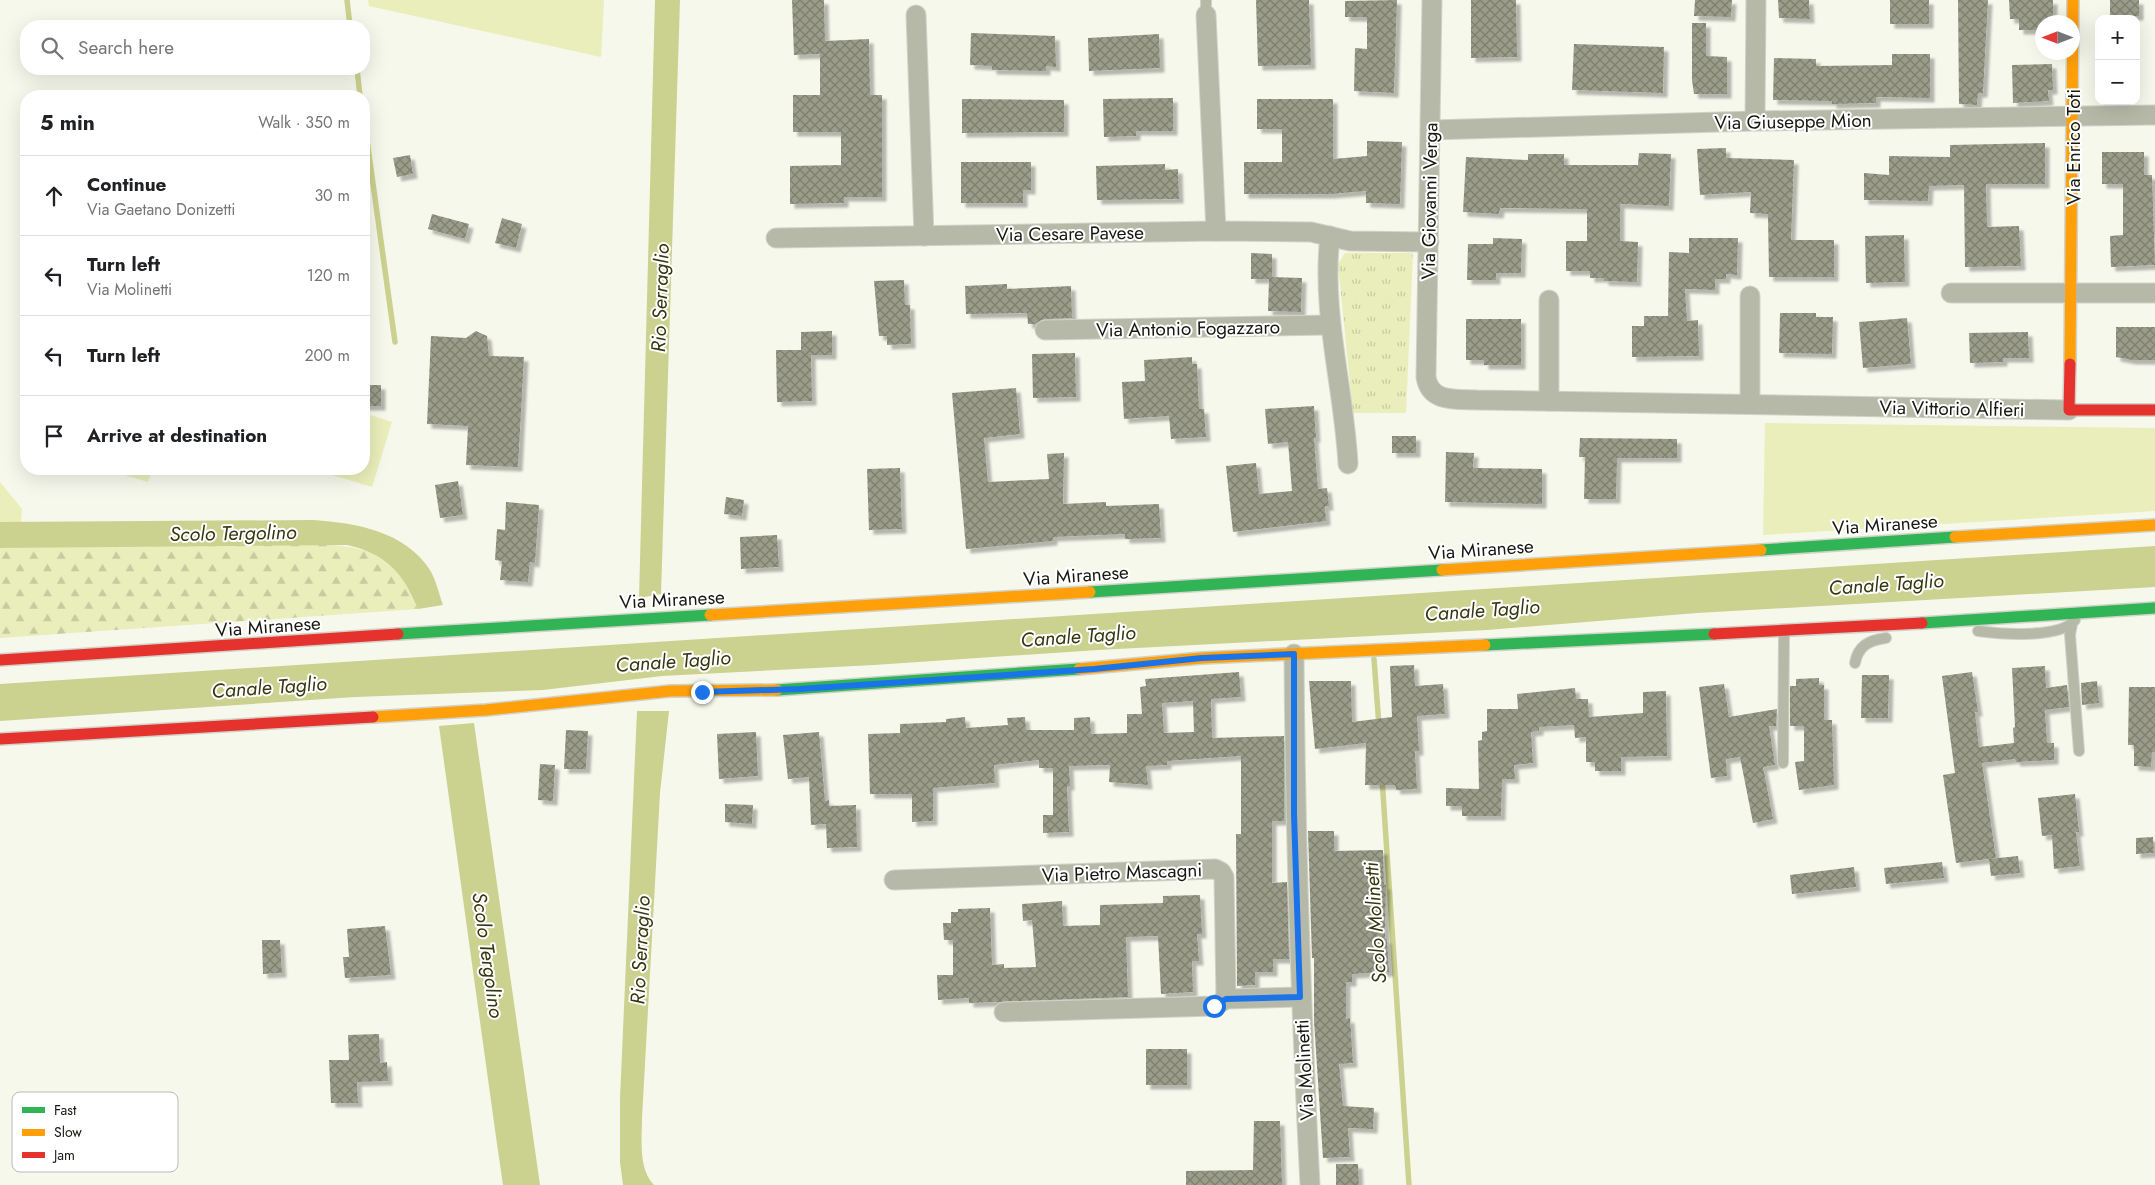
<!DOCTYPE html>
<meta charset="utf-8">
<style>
body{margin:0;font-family:Jost,sans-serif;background:#f2f2f2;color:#202124}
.controls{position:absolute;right:15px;top:15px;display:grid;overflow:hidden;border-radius:10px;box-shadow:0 5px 20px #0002}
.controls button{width:45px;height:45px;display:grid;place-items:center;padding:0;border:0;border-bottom:1px solid #e0e0e0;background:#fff;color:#202124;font:25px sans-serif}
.compass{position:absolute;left:2035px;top:15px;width:45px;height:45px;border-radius:50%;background:#fff;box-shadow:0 5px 20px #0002;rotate:270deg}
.stop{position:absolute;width:15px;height:15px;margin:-11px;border:4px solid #1a73e8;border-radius:50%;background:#fff}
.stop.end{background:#1a73e8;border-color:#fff;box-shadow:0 1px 5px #0008}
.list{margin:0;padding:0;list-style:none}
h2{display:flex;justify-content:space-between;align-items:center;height:65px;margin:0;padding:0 20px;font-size:21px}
h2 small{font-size:16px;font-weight:400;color:#757577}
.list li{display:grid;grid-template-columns:32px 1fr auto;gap:15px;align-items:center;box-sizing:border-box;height:80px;padding:0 20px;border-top:1px solid #e0e0e0}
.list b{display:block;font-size:19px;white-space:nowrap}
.list p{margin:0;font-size:16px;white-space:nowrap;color:#757577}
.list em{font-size:16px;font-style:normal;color:#757577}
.icon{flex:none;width:28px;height:28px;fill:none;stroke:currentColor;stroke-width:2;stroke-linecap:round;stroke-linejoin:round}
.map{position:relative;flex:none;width:2155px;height:1185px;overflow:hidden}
.search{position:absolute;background:#fff;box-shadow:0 5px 20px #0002;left:20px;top:20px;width:350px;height:55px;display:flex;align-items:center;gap:12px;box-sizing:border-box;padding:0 18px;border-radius:20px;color:#757577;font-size:19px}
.panel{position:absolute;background:#fff;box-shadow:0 5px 20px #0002;left:20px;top:90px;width:350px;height:385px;border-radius:20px}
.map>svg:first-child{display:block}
.grass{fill:#e9eeba}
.forest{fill:url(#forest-firs)}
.park{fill:url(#park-tufts)}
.water{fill:#cbd18e}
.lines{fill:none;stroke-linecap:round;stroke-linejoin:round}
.stream{stroke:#cbd18e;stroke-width:5.5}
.building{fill:url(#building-cross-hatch);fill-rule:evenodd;filter:url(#shadow)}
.lane-casing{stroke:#d1d3ca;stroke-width:12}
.street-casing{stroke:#d1d3ca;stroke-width:21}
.fast-casing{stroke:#d1d3ca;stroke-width:14}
.slow-casing{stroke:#d1d3ca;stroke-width:14}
.jam-casing{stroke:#d1d3ca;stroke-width:14}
.lane{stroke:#b7b9a8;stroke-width:10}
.street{stroke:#b7b9a8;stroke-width:19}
.fast{stroke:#30b455;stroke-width:11}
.slow{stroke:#ff9f0a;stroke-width:11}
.jam{stroke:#e5322d;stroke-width:11}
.route{stroke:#1a73e8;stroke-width:6}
.labels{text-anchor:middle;stroke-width:4;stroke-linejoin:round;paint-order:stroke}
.street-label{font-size:19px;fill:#171811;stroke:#fff}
.water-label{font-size:20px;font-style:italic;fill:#353710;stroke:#fff}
.key{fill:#fff;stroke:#b9bab8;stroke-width:1}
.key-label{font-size:14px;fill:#171811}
</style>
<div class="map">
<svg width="2155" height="1185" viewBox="0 0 2155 1185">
<defs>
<pattern id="forest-firs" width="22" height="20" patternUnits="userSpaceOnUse" patternTransform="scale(1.25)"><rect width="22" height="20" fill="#e9eeba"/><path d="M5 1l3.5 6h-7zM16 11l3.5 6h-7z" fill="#c7cb9f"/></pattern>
<pattern id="park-tufts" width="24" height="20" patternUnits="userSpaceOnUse" patternTransform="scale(1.25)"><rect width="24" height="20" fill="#e9eeba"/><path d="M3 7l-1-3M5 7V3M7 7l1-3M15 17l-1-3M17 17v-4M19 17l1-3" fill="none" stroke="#c7cb9f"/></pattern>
<pattern id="building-cross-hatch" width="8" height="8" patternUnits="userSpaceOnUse" patternTransform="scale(1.25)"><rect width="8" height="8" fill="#9b9d8a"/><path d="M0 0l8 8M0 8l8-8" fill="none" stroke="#7d7f6f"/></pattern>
<filter id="shadow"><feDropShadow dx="4.5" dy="4.5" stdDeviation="1" flood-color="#0004"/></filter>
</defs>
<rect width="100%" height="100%" fill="#f6f8ec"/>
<g class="grass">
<path d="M368,0H604L601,57L369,6Z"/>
<path d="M364,413L392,422L372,487L312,469H364Z"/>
<path d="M1765,423L2155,428V511L1763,535Z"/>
<path d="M104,469H152L148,482Z"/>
<path d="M0,482L22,509L21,522H0Z"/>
</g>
<path class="forest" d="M308,544C368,546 393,550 418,609L0,638V548Z"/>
<path class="park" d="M1345,253H1413L1406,413H1353L1338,264Z"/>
<g class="water">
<path d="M655,0H680L661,594L639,598Z"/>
<path d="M314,520C355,523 405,531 430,570C436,580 439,594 443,605L418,609C403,573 387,554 347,545L0,548V522Z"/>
<path d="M2155,546V587L1697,613L1487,630L1098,650L874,665L662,676L543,690L355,697L0,721V684Z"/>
<path d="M637,711H669L660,793L642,1118C642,1139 638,1169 654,1185H623L620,1162V1099Z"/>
<path d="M474,723L540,1185H503L497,1144L439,726Z"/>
</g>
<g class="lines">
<g class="stream">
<path d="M347,0L350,26"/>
<path d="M357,69L360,96"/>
<path d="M364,119L395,342"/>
<path d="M1374,659L1379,726"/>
<path d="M1382,778L1409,1185"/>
</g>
</g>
<g class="building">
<path d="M792,0H824L825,41L869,39L870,95H882V197H844V203L790,204V166L841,165V132H793V95H820V54L794,55Z"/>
<path d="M1256,0H1309L1311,65L1258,66Z"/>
<path d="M1397,0L1394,93L1354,91L1355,48L1367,49V17H1345V1Z"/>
<path d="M1471,0H1516L1517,57L1471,58Z"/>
<path d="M1695,0H1732L1731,17L1694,16Z"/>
<path d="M1778,0H1809L1810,19L1779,18Z"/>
<rect x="1890" y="0" width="39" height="24"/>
<path d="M1958,0H1988L1983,93H1978L1977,105L1959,104Z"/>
<path d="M2009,0H2053V19H2051V22H2042V30H2019V19H2010Z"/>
<rect x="2110" y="0" width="29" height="16"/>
<path d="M1692,23H1706V56L1727,57V94H1694L1692,80Z"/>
<path d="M971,33L1055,36L1056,67L1046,66V71L992,70V66L970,65Z"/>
<path d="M1159,34L1160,68L1089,71L1088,38Z"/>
<path d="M1574,44L1664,47L1663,93L1572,90Z"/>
<path d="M1892,54H1930V98L1876,97V103L1832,104V101L1773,100L1774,58L1816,59V66L1892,65Z"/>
<path d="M2052,64L2053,90H2048L2049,101L2013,103L2012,65Z"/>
<path d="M1173,98V131H1136V136L1104,137L1103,99Z"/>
<path d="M962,99L1064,100V132L962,133Z"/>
<path d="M1257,99H1333V159L1367,156V141L1402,142L1400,204L1366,203V191L1331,194H1244V162H1282V129H1257Z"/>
<path d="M2045,143V184H1986L1987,227L2019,226L2021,266L1965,267L1964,185L1929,186L1928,201L1864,200V173L1889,175V156L1950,157V145Z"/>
<path d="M1726,148V158L1794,160L1791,240H1834V277H1769L1768,214L1750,213L1751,192L1700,195L1697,149Z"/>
<path d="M2102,152H2144V175H2152L2155,265L2111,267L2110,236L2123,235V184H2102Z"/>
<path d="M1639,153L1671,154L1669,206L1620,204V241L1638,242L1637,282L1604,281V278H1590V271H1566V241H1587V209L1500,208L1499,214L1463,212L1466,157L1528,160V154H1564V165H1638Z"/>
<path d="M410,155L413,174L397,177L393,158Z"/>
<path d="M961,162H1031V190H1023V203H961Z"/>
<path d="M1165,164V170L1178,169L1179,199L1097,200L1096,166Z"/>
<path d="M432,214L469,224L465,239L428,229Z"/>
<path d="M502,218L522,224L516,248L495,243Z"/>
<path d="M1904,235L1905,282L1866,283L1865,236Z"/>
<path d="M1493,238L1522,239L1521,273H1496V280H1467L1468,244H1493Z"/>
<path d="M1689,238H1738L1737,275L1726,274V279H1715V290L1685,289L1687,321L1698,320L1699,356L1632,357V326H1644V316H1668L1669,252L1689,253Z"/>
<path d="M1251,253L1272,254V277L1302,278L1301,312L1268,311L1269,279H1251Z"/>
<path d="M904,280L905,305H910L911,344L887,345V336H879L874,281Z"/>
<path d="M1007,284V289L1071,286L1072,318L1045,319L1035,324H1028L1027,313L966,314L965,286Z"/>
<path d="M1780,313H1816V317H1833L1832,354L1779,353Z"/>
<path d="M1907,318L1911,364L1863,368L1859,322Z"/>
<path d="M1466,319H1521V365H1484V360H1466Z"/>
<path d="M2116,327H2155V360H2132L2116,357Z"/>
<path d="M476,331L487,336L489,356L524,357L518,467L466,465L468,426L427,424L431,336L466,338Z"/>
<path d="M832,331V355H811L812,401L777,402L776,350H801V332Z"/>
<path d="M2028,332L2029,358H2003V362L1970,363L1969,333Z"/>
<path d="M1075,353L1076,397L1033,398L1032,354Z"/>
<path d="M1192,357V364H1197L1199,409H1204L1206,437L1171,439L1169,416L1124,419L1122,382L1145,381L1144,360Z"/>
<rect x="364" y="385" width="17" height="21"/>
<path d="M1016,388L1020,434L984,438L988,482L1049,479L1047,454L1064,453L1063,504L1106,502V506L1159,504L1161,538L1125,539V534L1053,537V541L966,549L952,393Z"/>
<path d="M1314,406L1316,438H1314L1318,489L1327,488L1329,506H1325L1326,521L1233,532L1226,466L1256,463L1259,494L1292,491L1288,442L1268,444L1265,409Z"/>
<rect x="1392" y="436" width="24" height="17"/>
<path d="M1580,438L1677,439V458H1617L1616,499H1584L1585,457H1579Z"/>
<path d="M1446,452L1474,453L1473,468L1542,469V504L1445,502Z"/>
<path d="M900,468L902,529L869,530L867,469Z"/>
<path d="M458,481L463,515L440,518L435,485Z"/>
<path d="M726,497L744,500L742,516L724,514Z"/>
<path d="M506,502L539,505L535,563L530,562L528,582L500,580L502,561L495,560L497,529L505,530Z"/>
<path d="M777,535L779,567L741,569L740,537Z"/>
<path d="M1414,665L1415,686L1443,684L1445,714L1417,716L1419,751H1415L1417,789L1396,790L1395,785H1365L1366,743L1315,749L1309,681H1351L1352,722L1392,717L1390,666Z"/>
<path d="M2045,666L2046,688L2067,685L2069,707L2045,710L2047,743H2054V760L2016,762L2015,759L1982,763L1996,858L1956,863L1943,775L1955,773L1942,676L1972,672L1978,712H1975L1979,747L2014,743L2013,728L2015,727L2012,668Z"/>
<path d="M1239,672L1241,697L1211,699L1212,738L1284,736V821H1272V883L1287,882L1289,959H1273V972H1255V985L1237,986L1236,834H1241V756L1167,761V765L1146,766L1148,785L1109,782L1110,765L1069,766L1070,786H1067L1069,832L1043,833V815H1053V768H1039V760L994,765L995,783L933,788V821L912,822V794H870L868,734L900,733V724L946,722V719L965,717L966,728L1008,725L1007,718L1025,717L1026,730H1074V718L1090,717L1091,734L1127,733V714H1142L1140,687L1146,686L1145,679ZM1193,701L1194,732L1164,733L1162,703Z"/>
<path d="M1862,675H1889L1888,718H1861Z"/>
<path d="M1819,678V685H1824V720H1832L1834,785L1799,790L1795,762L1804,761V726H1790V686H1796V679Z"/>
<path d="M2097,681L2099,703L2082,705L2081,683Z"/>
<path d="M1724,684L1729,717L1777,709L1776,726H1769L1775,765L1763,767L1773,819L1753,823L1740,757L1726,759L1727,776L1711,778L1699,687Z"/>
<path d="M2129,687H2155V752H2152L2151,767L2134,766V745H2128Z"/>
<path d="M1575,688L1576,699H1588L1589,717L1643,713V692L1666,691L1667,756L1621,757V771H1595V762H1586V737L1575,738L1574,725L1539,727V731L1531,732L1533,763L1514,765L1515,779H1502L1501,816H1462V806H1446V788L1479,789L1478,741L1482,740V732L1487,731V709H1518L1517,694Z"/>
<path d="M566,730L588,731L586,769H564Z"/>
<path d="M756,732L758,776L719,779L717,734Z"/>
<path d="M819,732L825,801L829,800V806L856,805L857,847L827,848L826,824L811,825L809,777L788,779L783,735Z"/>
<path d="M540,764L555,765L553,801L538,800Z"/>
<path d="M2075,794L2079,832H2076L2080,866L2054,869L2052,835L2042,836L2038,798Z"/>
<path d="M725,804L753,805L752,824L725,822Z"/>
<path d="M1308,831H1334V851L1383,850L1384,885H1386L1385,939H1387L1389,972L1352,974V982H1346V1019L1350,1018L1353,1063L1339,1064L1343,1106L1374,1108L1373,1129L1348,1128L1350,1157L1323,1158L1314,1021V958H1312Z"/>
<path d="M2153,837L2154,853L2136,854V838Z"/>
<path d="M2018,856L2020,873L1991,876L1989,859Z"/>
<path d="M1942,862L1944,878L1886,884L1884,868Z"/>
<path d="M1854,867L1856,887L1792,894L1790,875Z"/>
<path d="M1200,895L1202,934H1197L1199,961H1192L1193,992L1161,994L1158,936L1126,937L1128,997L969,1003V998L938,1000L937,975H953V940H944L943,923H951V912H958V909L990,908L992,965L1004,964V968L1036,967L1032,920L1023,921L1022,904L1062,901L1063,926L1100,925V905L1163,903V896Z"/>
<path d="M385,926L391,975L345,978L343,957H349L347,929Z"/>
<path d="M262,940H280L282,973L263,974Z"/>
<path d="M379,1034L380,1063L387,1062L388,1081L357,1082L358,1103H331L329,1060H349L348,1035Z"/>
<rect x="1146" y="1049" width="41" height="36"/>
<path d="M1254,1121H1280L1282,1185H1186V1171L1253,1170Z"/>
<path d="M1336,1164H1358L1359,1185H1336Z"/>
</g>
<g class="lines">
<defs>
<g id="lane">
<path d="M1206,0V15"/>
<path d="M2072,624L2070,635L2079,751"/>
<path d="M1978,631C2000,634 2060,639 2075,620"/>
<path d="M1855,663C1858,646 1869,640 1886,638"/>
<path d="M1783,763L1784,632"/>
</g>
<g id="street">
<path d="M1432,0L1426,377C1430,403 1456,399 1477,400L2069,410"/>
<path d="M916,15L924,236"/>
<path d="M1206,15L1216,231"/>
<path d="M1755,121L1756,0"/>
<path d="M1431,130L1755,121L2155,115"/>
<path d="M1330,236C1321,313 1344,387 1348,464"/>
<path d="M776,238L1216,231L1311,232L1350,241L1429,242"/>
<path d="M1951,293H2155"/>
<path d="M1750,296V404"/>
<path d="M1549,300V401"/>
<path d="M1045,330L1330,325"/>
<path d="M1294,654C1295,832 1301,1008 1310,1185"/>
<path d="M894,880L1215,869L1221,872L1224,877L1226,999"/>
<path d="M1004,1012L1215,1006L1226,999L1300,997"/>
</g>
<g id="fast">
<path d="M1761,550L1955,537"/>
<path d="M1090,592L1442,570"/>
<path d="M1922,623L2155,608"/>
<path d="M398,634L710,615"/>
<path d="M1485,645L1714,634"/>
<path d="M777,690L1079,669"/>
</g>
<g id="slow">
<path d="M2070,364L2073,0"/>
<path d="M1955,537L2155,525"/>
<path d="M1442,570L1761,550"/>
<path d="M710,615L1090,592"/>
<path d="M1079,669L1202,658L1485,645"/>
<path d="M373,717L486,710L670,691L777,690"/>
</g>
<g id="jam">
<path d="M2070,364L2069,410H2155"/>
<path d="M1714,634L1922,623"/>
<path d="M0,660L398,634"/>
<path d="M0,739L373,717"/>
</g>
</defs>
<use href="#lane" class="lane-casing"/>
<use href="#street" class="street-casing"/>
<use href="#fast" class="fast-casing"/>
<use href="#slow" class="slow-casing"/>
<use href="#jam" class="jam-casing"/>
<use href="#lane" class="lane"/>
<use href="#street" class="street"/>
<use href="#fast" class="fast"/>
<use href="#slow" class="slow"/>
<use href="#jam" class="jam"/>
</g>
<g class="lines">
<path class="route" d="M702,692L800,689L1094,669L1202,658L1294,654V814L1300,997L1226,999L1214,1006"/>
</g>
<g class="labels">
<g class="street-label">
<text transform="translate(1793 121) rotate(-1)" y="7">Via Giuseppe Mion</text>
<text transform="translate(2073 147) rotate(-90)" y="7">Via Enrico Toti</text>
<text transform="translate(1429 201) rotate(-89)" y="7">Via Giovanni Verga</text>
<text transform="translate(1070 233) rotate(-1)" y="7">Via Cesare Pavese</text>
<text transform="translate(1188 328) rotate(-1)" y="7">Via Antonio Fogazzaro</text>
<text transform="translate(1952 408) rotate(1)" y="7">Via Vittorio Alfieri</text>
<text transform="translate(1885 524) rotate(-4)" y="7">Via Miranese</text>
<text transform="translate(1481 549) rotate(-4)" y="7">Via Miranese</text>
<text transform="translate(1076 575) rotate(-4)" y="7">Via Miranese</text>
<text transform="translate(672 599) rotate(-3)" y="7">Via Miranese</text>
<text transform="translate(268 626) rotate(-4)" y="7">Via Miranese</text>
<text transform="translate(1122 872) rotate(-2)" y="7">Via Pietro Mascagni</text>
<text transform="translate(1304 1070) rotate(-93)" y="7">Via Molinetti</text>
</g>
<g class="water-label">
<text transform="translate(660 298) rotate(-88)" y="7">Rio Serraglio</text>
<text transform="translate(233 533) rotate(-1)" y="7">Scolo Tergolino</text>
<text transform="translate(1886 584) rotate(-4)" y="7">Canale Taglio</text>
<text transform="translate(1482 610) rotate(-4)" y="7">Canale Taglio</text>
<text transform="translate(1078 636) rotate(-4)" y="7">Canale Taglio</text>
<text transform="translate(673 661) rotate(-4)" y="7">Canale Taglio</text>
<text transform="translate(269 687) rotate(-4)" y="7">Canale Taglio</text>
<text transform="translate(1375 923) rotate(-94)" y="7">Scolo Molinetti</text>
<text transform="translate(640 950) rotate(-87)" y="7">Rio Serraglio</text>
<text transform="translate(488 955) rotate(82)" y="7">Scolo Tergolino</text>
</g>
</g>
<rect x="12" y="1092" width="166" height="80" rx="8" class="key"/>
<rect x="22" y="1107" width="23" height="6" fill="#30b455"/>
<rect x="22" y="1129" width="23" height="7" fill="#ff9f0a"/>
<rect x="22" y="1152" width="23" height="6" fill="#e5322d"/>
<g class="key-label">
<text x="54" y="1115">Fast</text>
<text x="54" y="1137">Slow</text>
<text x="54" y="1160">Jam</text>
</g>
</svg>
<div class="controls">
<button>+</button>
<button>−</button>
</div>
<svg class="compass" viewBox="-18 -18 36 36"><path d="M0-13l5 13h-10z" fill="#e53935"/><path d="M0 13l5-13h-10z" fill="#757577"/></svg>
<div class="stop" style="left:1214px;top:1006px"></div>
<div class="stop end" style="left:702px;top:692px"></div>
<div class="search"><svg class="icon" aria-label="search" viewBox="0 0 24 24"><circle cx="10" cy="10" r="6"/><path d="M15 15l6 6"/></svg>Search here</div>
<section class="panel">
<h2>5 min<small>Walk · 350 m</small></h2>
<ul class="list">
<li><svg class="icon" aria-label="ahead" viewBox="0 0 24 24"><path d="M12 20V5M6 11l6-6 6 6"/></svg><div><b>Continue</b><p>Via Gaetano Donizetti</p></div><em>30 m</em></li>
<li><svg class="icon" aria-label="left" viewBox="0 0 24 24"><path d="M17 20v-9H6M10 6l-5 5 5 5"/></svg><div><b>Turn left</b><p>Via Molinetti</p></div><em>120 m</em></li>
<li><svg class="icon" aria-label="left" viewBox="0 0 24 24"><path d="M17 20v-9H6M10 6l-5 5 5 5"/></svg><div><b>Turn left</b></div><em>200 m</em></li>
<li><svg class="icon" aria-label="arrive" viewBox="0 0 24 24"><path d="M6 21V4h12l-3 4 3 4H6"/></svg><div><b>Arrive at destination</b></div></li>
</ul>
</section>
</div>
